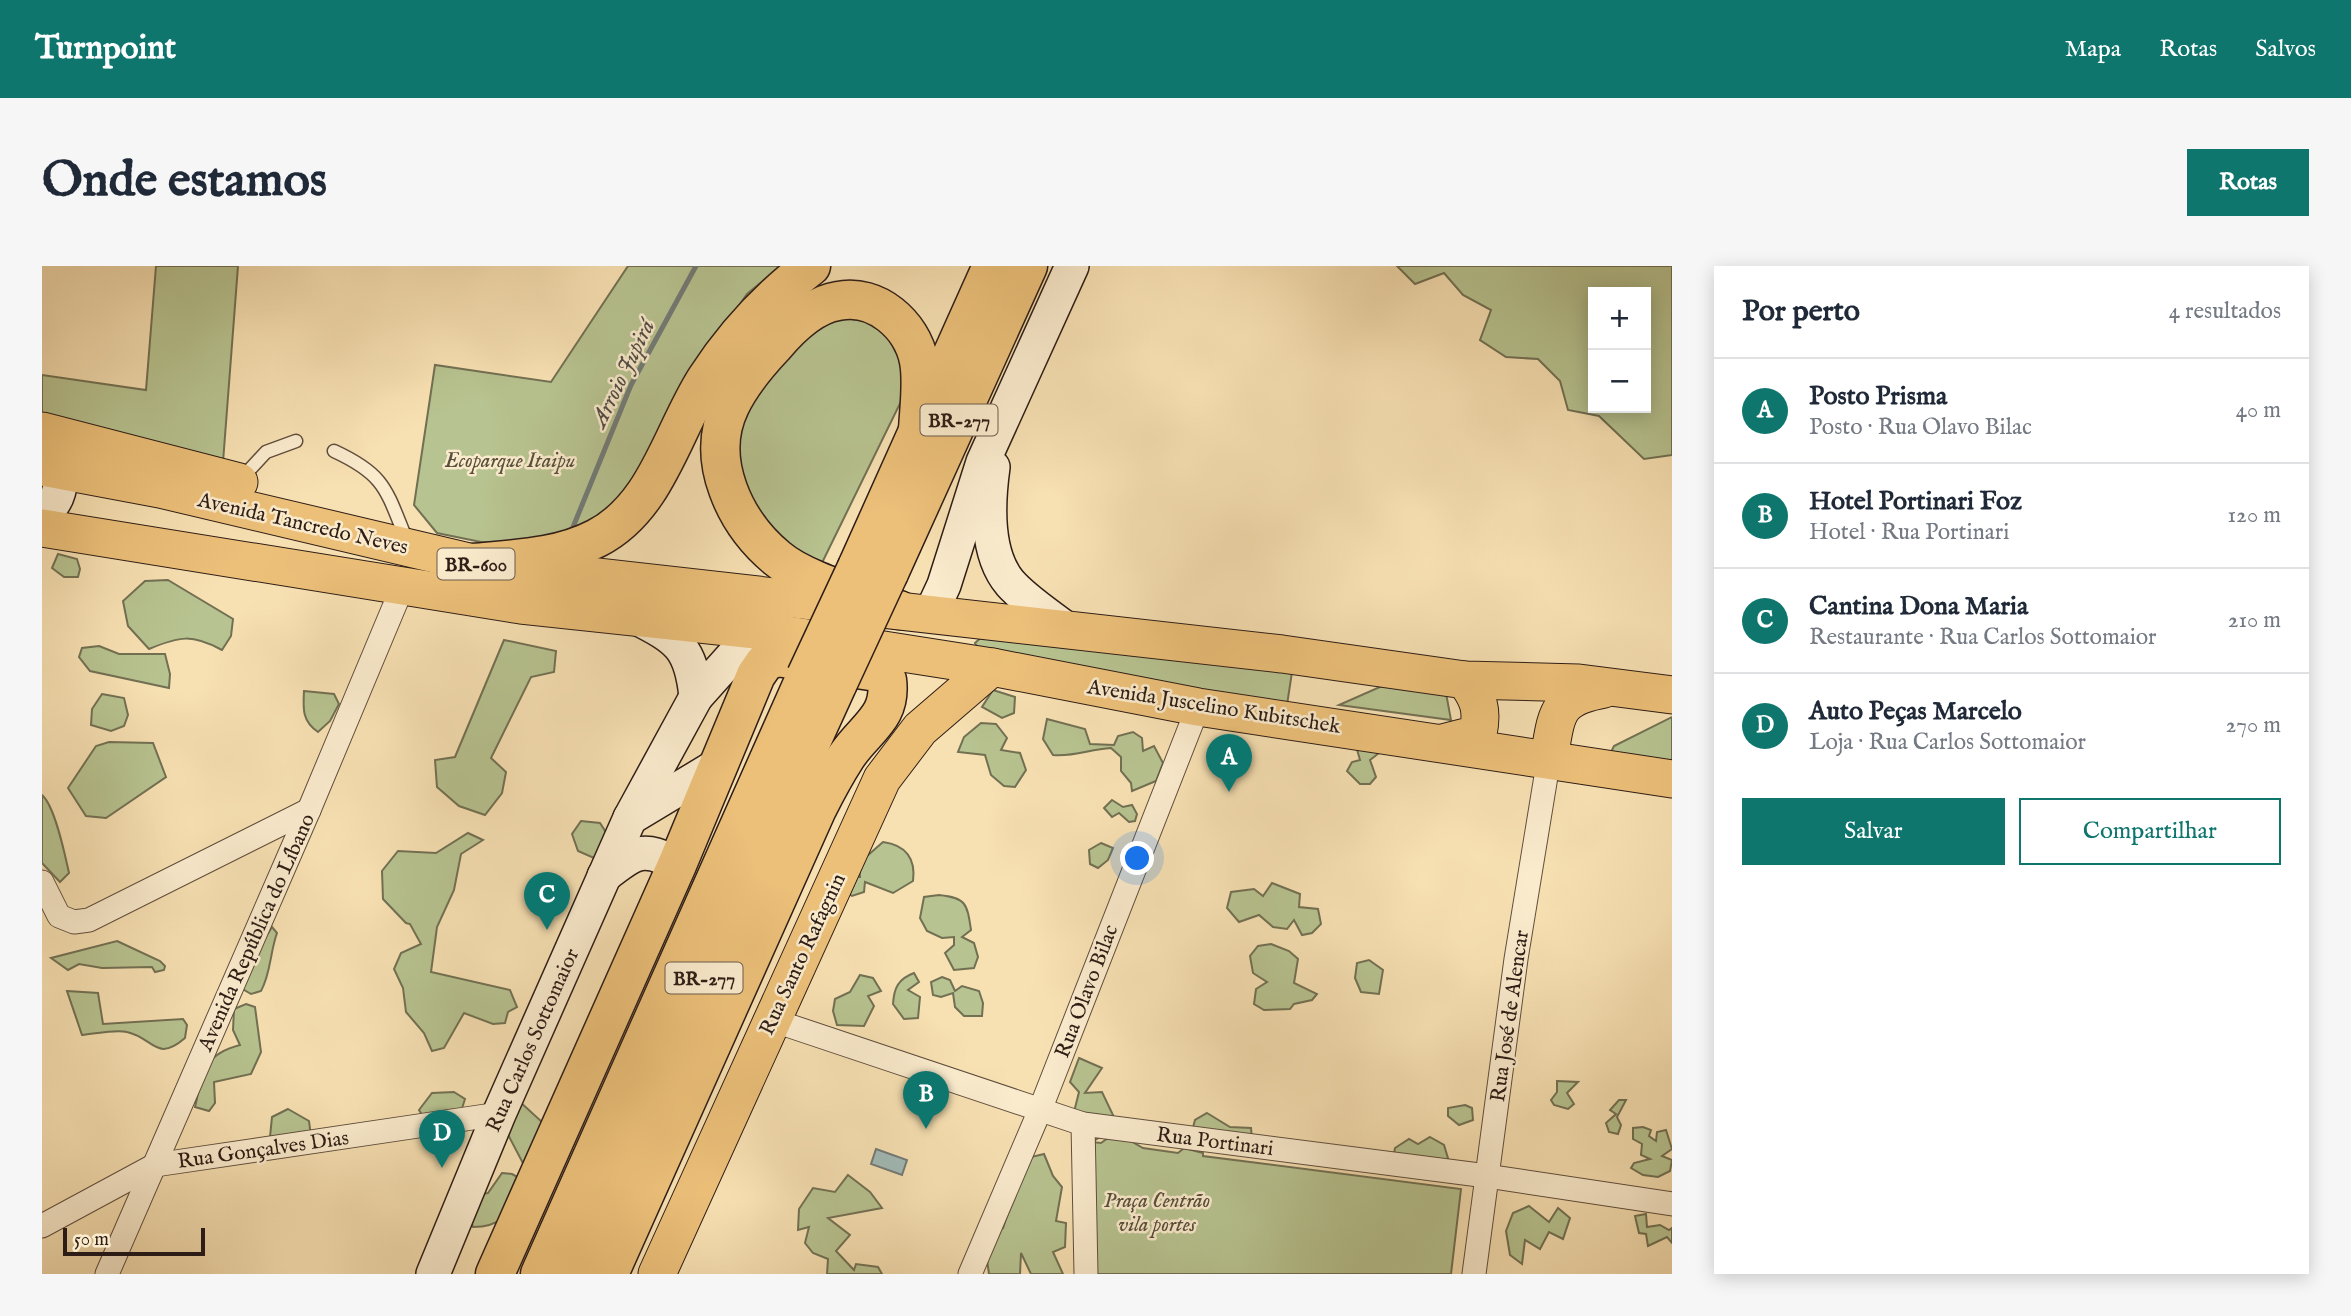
<!DOCTYPE html>
<html lang="pt">
<meta charset="utf-8">
<style>
body{margin:0;font-family:"IM FELL English",serif;background:#f6f6f7;color:#1f2937}
.controls{position:absolute;right:21px;top:21px;display:grid;overflow:hidden;border-radius:0px;box-shadow:0 4px 18px #0003}
.controls button{width:63px;height:63px;display:grid;place-items:center;padding:0;border:0;border-bottom:2px solid #e0e1e3;background:#fff;color:#1f2937;font:35px sans-serif}
.scale{position:absolute;left:21px;bottom:18px;width:142px;box-sizing:border-box;padding-left:7px;border:4px solid #2e1d16;border-top:0;font-size:19px;line-height:24px;white-space:nowrap;color:#2e1d16;-webkit-text-stroke:5px #faebcd;paint-order:stroke}
.you{position:absolute;left:1096px;top:593px;width:24px;height:24px;margin:-18px;border:5px solid #fff;border-radius:50%;background:#1a73e8;box-shadow:0 0 0 10px #1a73e833}
.badge{display:grid;place-items:center;width:46px;height:46px;border-radius:50%;background:#0f766e;color:#fff;font-size:23px;font-weight:700}
.pin{position:absolute;translate:-50% -58px;filter:drop-shadow(0 2px 4px #0008)}
.pin::after{content:'';position:absolute;top:37px;width:24px;height:21px;background:inherit;clip-path:polygon(0 0,100% 0,50% 100%)}
.list{margin:0;padding:0;list-style:none}
h2{display:flex;justify-content:space-between;align-items:center;height:91px;margin:0;padding:0 28px;font-size:30px}
h2 small{font-size:23px;font-weight:400;color:#747a83}
.list li{display:grid;grid-template-columns:46px 1fr auto;gap:21px;align-items:center;box-sizing:border-box;height:105px;padding:0 28px;border-top:2px solid #e0e1e3}
.list b{display:block;font-size:26px;white-space:nowrap}
.list p{margin:0;font-size:23px;white-space:nowrap;color:#747a83}
.list em{font-size:23px;font-style:normal;color:#747a83}
.actions{display:flex;gap:14px;padding:21px 28px}
.actions a{flex:1;padding:16px 0;border:2px solid #0f766e;border-radius:0px;text-align:center;font-size:24px;color:#0f766e}
.actions .main{background:#0f766e;color:#fff}
.map{position:relative;flex:none;width:1630px;height:1008px;overflow:hidden;border-radius:0px}
header{display:flex;align-items:center;gap:42px;box-sizing:border-box;height:98px;padding:0 35px;background:#0f766e;color:#fff}
header strong{font-size:33px}
nav{display:flex;gap:38px;margin-inline-start:auto;font-size:24px}
.intro{display:flex;align-items:center;justify-content:space-between;box-sizing:border-box;height:168px;padding:0 42px}
h1{margin:0;font-size:49px}
.button{padding:18px 32px;border-radius:0px;background:#0f766e;color:#fff;font-size:24px;font-weight:700}
main{display:flex;gap:42px;padding:0 42px}
aside{flex:1;background:#fff;border-radius:0px;box-shadow:0 4px 18px #0003}
.map>svg:first-child{display:block}
.green{fill:#b7c390;stroke:#727053;stroke-width:2;fill-rule:evenodd}
.water{fill:#a1bab7;stroke:#737b77;stroke-width:2}
.lines{fill:none;stroke-linecap:round;stroke-linejoin:round}
.stream{stroke:#737b77;stroke-width:5}
.lane-casing{stroke:#604e3d;stroke-width:15}
.street-casing{stroke:#604e3d;stroke-width:25}
.secondary-casing{stroke:#2e1d16;stroke-width:36}
.primary-casing{stroke:#2e1d16;stroke-width:39}
.highway-casing{stroke:#2e1d16;stroke-width:41}
.lane{stroke:#faebcd;stroke-width:12}
.street{stroke:#faebcd;stroke-width:23}
.secondary{stroke:#faebcd;stroke-width:33}
.primary{stroke:#ecc079;stroke-width:37}
.highway{stroke:#ecc079;stroke-width:38}
.highway-bridge-casing{stroke:#2e1d16;stroke-width:41;stroke-linecap:butt}
.highway-bridge{stroke:#ecc079;stroke-width:38}
.labels{text-anchor:middle;stroke-width:5;stroke-linejoin:round;paint-order:stroke}
.shield{fill:#faebcd;stroke:#6b5b4d;stroke-width:2}
.shield-label{font-size:19px;font-weight:bold;fill:#2e1d16}
.park-label{font-size:21px;font-style:italic;fill:#574f3b;stroke:#faebcd}
.street-label{font-size:21px;fill:#2e1d16;stroke:#faebcd}
.water-label{font-size:23px;font-style:italic;fill:#504c46;stroke:#faebcd}
</style>
<header>
<strong>Turnpoint</strong>
<nav><a>Mapa</a><a>Rotas</a><a>Salvos</a></nav>
</header>
<div class="intro"><h1>Onde estamos</h1><a class="button">Rotas</a></div>
<main>
<div class="map">
<svg width="1630" height="1008" viewBox="0 0 1630 1008">
<rect width="100%" height="100%" fill="#f7e0b2"/>
<filter id="stains"><feTurbulence type="fractalNoise" baseFrequency=".00286" numOctaves="4"/><feColorMatrix values="0 0 0 0 .2 0 0 0 0 .09 0 0 0 0 .02 0 0 0 .5 -.17"/></filter>
<radialGradient id="worn" r=".72"><stop offset=".6" stop-color="#630" stop-opacity="0"/><stop offset="1" stop-color="#630" stop-opacity=".3"/></radialGradient>
<g class="green">
<path d="M114,0H196L181,196L0,150V109L104,124Z"/>
<path d="M586,0H739L705,28L657,98L598,219L561,256L508,277L439,276L395,267L372,239L393,99L509,116Z"/>
<path d="M1355,0H1630V189L1602,193L1557,150L1526,144L1518,115L1496,93L1464,91L1438,74L1449,44L1421,29L1402,7L1373,18ZM1551,26H1604V142H1551Z"/>
<path d="M782,52L837,54L869,115L777,303L757,296L702,231L695,175L705,137Z"/>
<path d="M16,288L35,293L38,303L36,311H22L10,302Z"/>
<path d="M126,314L191,353L189,370L180,384C150,368 138,370 107,383L86,360L81,335L103,315Z"/>
<path d="M943,368L1250,406L1245,439L940,391L933,377Z"/>
<path d="M462,374L514,385L512,406L489,411L449,492L464,506L460,527L443,549L417,540L395,521L393,494L413,491Z"/>
<path d="M57,380L77,388H123L128,408L127,422L48,405L37,391L40,382Z"/>
<path d="M1340,420L1404,427L1409,454L1297,439Z"/>
<path d="M951,424L973,431L972,447L960,452L940,441Z"/>
<path d="M262,425L292,428L297,438L288,455L276,466C260,455 261,443 262,425Z"/>
<path d="M60,428L82,432L86,449L82,460L69,465L49,459L50,443Z"/>
<path d="M1630,451V505L1565,494L1572,480Z"/>
<path d="M1005,453L1043,463L1048,478L1072,479L1076,470L1091,466L1100,472L1101,485L1112,480L1121,497L1114,515L1090,525L1089,517L1079,505V491L1069,482C1048,483 1032,491 1011,489L1001,473Z"/>
<path d="M939,457L954,458L965,472L959,484L978,487L984,504L973,521L962,520L949,509L943,489L916,486L922,471Z"/>
<path d="M67,476L111,477L124,511L64,552L44,550L26,522L54,480Z"/>
<path d="M1325,477L1337,487L1328,494L1334,511L1328,518H1318L1305,505L1310,496L1318,494L1314,480Z"/>
<path d="M0,529C13,540 23,589 27,607L18,616L0,597Z"/>
<path d="M1070,534L1081,541L1090,539L1095,548L1093,555L1087,556L1077,547L1070,551L1062,542Z"/>
<path d="M539,555L558,557L567,571L552,592L536,585L530,568Z"/>
<path d="M426,567L441,574L419,588L412,624L395,661L389,706L468,724L475,741L466,746L463,757L451,758L422,747L402,782L390,785L382,767L364,746L361,722L352,703L359,687L379,678L368,658L364,657L341,633L340,605L356,585L394,587Z"/>
<path d="M841,576C864,579 874,593 871,615L851,627L823,616L822,626L810,630L799,622L805,611H818L817,597Z"/>
<path d="M1059,577L1071,582L1066,594L1056,602L1048,598L1047,584Z"/>
<path d="M1230,617L1258,628L1257,641L1276,643L1279,658L1270,667L1260,669L1252,654L1245,663L1231,661L1217,649L1197,656L1185,642L1189,626L1212,623L1221,630Z"/>
<path d="M897,629C924,632 925,637 929,664L920,671L932,677L936,691L932,702L912,704L903,687L912,679V671L900,672L885,665L878,652L882,631Z"/>
<path d="M230,661L235,667C228,686 229,707 219,725L209,728L199,722L213,688Z"/>
<path d="M75,675L118,695L123,700L122,704L113,706L110,701L60,702L37,698L26,704L9,692Z"/>
<path d="M1229,678L1247,685L1256,693L1252,717L1275,728L1270,734L1252,738L1248,743L1222,744L1212,738L1214,723L1225,716L1211,707L1208,690L1216,680Z"/>
<path d="M1327,694L1341,704L1337,728L1319,726L1313,712L1315,697Z"/>
<path d="M872,707L877,716L866,724L878,731L876,752L862,753L851,738C852,722 856,713 872,707Z"/>
<path d="M818,709L831,712L839,725L826,730L832,740L822,760L795,759L791,745L793,733L808,726Z"/>
<path d="M900,711L908,714L913,725L920,720L937,725L941,737L940,750H922L913,741L911,727L899,731L891,729L889,716Z"/>
<path d="M25,725L56,727L61,758L141,753L145,759L143,772C114,797 112,772 85,766C73,763 53,768 40,769Z"/>
<path d="M204,738L213,741L219,786L209,808L172,816L173,837L167,845L153,841C161,807 160,789 198,779L191,764L192,743Z"/>
<path d="M1037,792L1060,802L1043,827L1060,826L1071,849L1066,866L1053,874L1034,862L1032,846L1037,826L1028,816Z"/>
<path d="M1515,815L1536,816L1525,827L1532,838L1526,843L1512,839L1509,834L1515,826Z"/>
<path d="M412,826L423,833L414,861L392,868L377,844L390,827Z"/>
<path d="M1577,834H1584L1575,851L1579,859L1576,868L1567,866L1564,857L1574,848L1568,844Z"/>
<path d="M477,835L500,856L485,905L462,861Z"/>
<path d="M1423,839L1430,842L1431,854L1417,859L1406,850V842Z"/>
<path d="M246,843L267,855L269,870L228,871L230,851Z"/>
<path d="M1165,847L1188,861L1209,862L1210,874L1149,869L1153,854Z"/>
<path d="M1601,861L1609,864L1607,870L1614,875L1615,866L1624,864L1630,883L1620,890L1630,894L1628,905L1616,911L1601,909L1589,902L1592,897L1608,893L1599,889L1600,878L1591,873V862Z"/>
<path d="M1388,871L1402,879L1408,899L1350,898L1353,882L1367,873L1376,878Z"/>
<path d="M1066,872L1087,874L1101,882L1136,887L1142,882L1161,887V890L1419,923L1409,1008H1043L1050,876L1059,877Z"/>
<path d="M1002,888L1011,910L1020,921L1014,955L1024,957L1023,981L1011,986L1021,1008H989L979,987L978,1008H947L942,973L961,962L973,925L989,891Z"/>
<path d="M460,907L470,908L483,915C468,941 466,961 431,961L425,944L432,929L446,927Z"/>
<path d="M806,909L828,926L840,942L786,952L808,969L794,985L812,1004L814,998L836,1001L840,1008H785L786,993L771,987L763,977L767,961L756,964L757,943L771,922L793,926Z"/>
<path d="M1487,940L1507,956L1516,942L1528,952L1521,973L1507,966L1498,983L1483,974L1480,998L1468,989L1464,965L1471,947Z"/>
<path d="M1604,948L1605,961L1618,959L1627,964L1630,962V977L1625,971L1606,980L1604,968L1597,967L1593,950Z"/>
</g>
<path class="water" d="M834,883L865,894L860,909L829,898Z"/>
<g class="lines">
<path class="stream" d="M529,266L589,119L654,0"/>
<defs>
<g id="lane">
<path d="M292,185C344,209 344,224 365,275"/>
<path d="M199,213L224,186L254,175"/>
</g>
<g id="street">
<path d="M0,616L17,650L32,656L47,654L267,544"/>
<path d="M730,754L1041,858L1445,910L1630,938"/>
<path d="M1041,858L1044,1008"/>
<path d="M0,960L113,899L457,848"/>
<path d="M65,1008L267,544L360,322"/>
<path d="M928,1008L998,844L1156,441"/>
<path d="M1432,1008L1474,693L1507,492"/>
</g>
<g id="secondary">
<path d="M951,201C946,237 943,287 968,317C983,334 1005,348 1023,362"/>
<path d="M0,249C25,230 20,205 10,179"/>
<path d="M889,347L902,319L941,196L1030,0"/>
<path d="M593,351C636,373 649,381 654,431"/>
<path d="M588,552L676,499"/>
<path d="M562,610C591,587 601,578 635,599"/>
<path d="M391,1008L457,848L588,552L654,431L714,364"/>
</g>
<g id="primary">
<path d="M0,165L197,216"/>
<path d="M0,201L118,223L431,297L1240,388L1423,414L1537,417L1630,429"/>
<path d="M0,262L479,339L714,364L950,401L1156,441L1630,513"/>
<path d="M1401,477L1436,468C1441,444 1437,433 1423,414"/>
<path d="M1507,492C1515,447 1513,432 1562,423"/>
<path d="M615,1008L840,513L878,463L950,401"/>
</g>
<g id="highway">
<path d="M431,297C473,293 517,292 555,272C615,241 630,166 664,113C692,70 728,31 769,0"/>
<path d="M815,301L950,0"/>
<path d="M847,307L986,0"/>
<path d="M857,344C822,330 763,316 735,292C693,257 662,194 688,140C699,117 715,98 732,80C748,61 770,39 796,35C834,27 870,59 877,95C881,117 877,142 876,165"/>
<path d="M453,1008L635,599L714,409L723,396L735,391L835,406L845,414C850,452 823,462 804,491C793,508 784,525 775,543L567,1008"/>
<path d="M498,1008L764,410"/>
<path d="M527,1008L796,417"/>
</g>
</defs>
<use href="#lane" class="lane-casing"/>
<use href="#street" class="street-casing"/>
<use href="#secondary" class="secondary-casing"/>
<use href="#primary" class="primary-casing"/>
<use href="#highway" class="highway-casing"/>
<use href="#lane" class="lane"/>
<use href="#street" class="street"/>
<use href="#secondary" class="secondary"/>
<use href="#primary" class="primary"/>
<use href="#highway" class="highway"/>
<defs>
<g id="highway-bridge">
<path d="M764,410L815,301"/>
<path d="M796,417L847,307"/>
</g>
</defs>
<use href="#highway-bridge" class="highway-bridge-casing"/>
<use href="#highway-bridge" class="highway-bridge"/>
</g>
<g class="labels">
<g class="shield">
<rect x="878.5" y="138.5" width="77" height="31" rx="5"/>
<rect x="395.5" y="282.5" width="77" height="31" rx="5"/>
<rect x="623.5" y="696.5" width="77" height="31" rx="5"/>
</g>
<g class="shield-label">
<text x="917" y="161">BR-277</text>
<text x="434" y="305">BR-600</text>
<text x="662" y="719">BR-277</text>
</g>
<g class="park-label">
<text x="468" y="201">Ecoparque Itaipu</text>
<text x="1115" y="941">Praça Centrão<tspan x="1115" dy="24">vila portes</tspan></text>
</g>
<g class="street-label">
<text transform="translate(261 257) rotate(13)" y="7">Avenida Tancredo Neves</text>
<text transform="translate(1172 440) rotate(9)" y="7">Avenida Juscelino Kubitschek</text>
<text transform="translate(214 666) rotate(-66)" y="7">Avenida República do Líbano</text>
<text transform="translate(760 688) rotate(-65)" y="7">Rua Santo Rafagnin</text>
<text transform="translate(1044 725) rotate(-69)" y="7">Rua Olavo Bilac</text>
<text transform="translate(1467 750) rotate(-82)" y="7">Rua José de Alencar</text>
<text transform="translate(490 774) rotate(-66)" y="7">Rua Carlos Sottomaior</text>
<text transform="translate(1173 875) rotate(7)" y="7">Rua Portinari</text>
<text transform="translate(221 883) rotate(-8)" y="7">Rua Gonçalves Dias</text>
</g>
<g class="water-label">
<text transform="translate(580 107) rotate(-64)" y="8">Arroio Jupirá</text>
</g>
</g>
<rect width="100%" height="100%" filter="url(#stains)"/>
<rect width="100%" height="100%" fill="url(#worn)"/>
</svg>
<div class="controls">
<button>+</button>
<button>−</button>
</div>
<div class="scale">50 m</div>
<div class="you"></div>
<div class="pin badge" style="left:1187px;top:526px">A</div>
<div class="pin badge" style="left:884px;top:863px">B</div>
<div class="pin badge" style="left:505px;top:664px">C</div>
<div class="pin badge" style="left:400px;top:902px">D</div>
</div>
<aside>
<h2>Por perto<small>4 resultados</small></h2>
<ul class="list">
<li><span class="badge">A</span><div><b>Posto Prisma</b><p>Posto · Rua Olavo Bilac</p></div><em>40 m</em></li>
<li><span class="badge">B</span><div><b>Hotel Portinari Foz</b><p>Hotel · Rua Portinari</p></div><em>120 m</em></li>
<li><span class="badge">C</span><div><b>Cantina Dona Maria</b><p>Restaurante · Rua Carlos Sottomaior</p></div><em>210 m</em></li>
<li><span class="badge">D</span><div><b>Auto Peças Marcelo</b><p>Loja · Rua Carlos Sottomaior</p></div><em>270 m</em></li>
</ul>
<div class="actions"><a class="main">Salvar</a><a>Compartilhar</a></div>
</aside>
</main>
